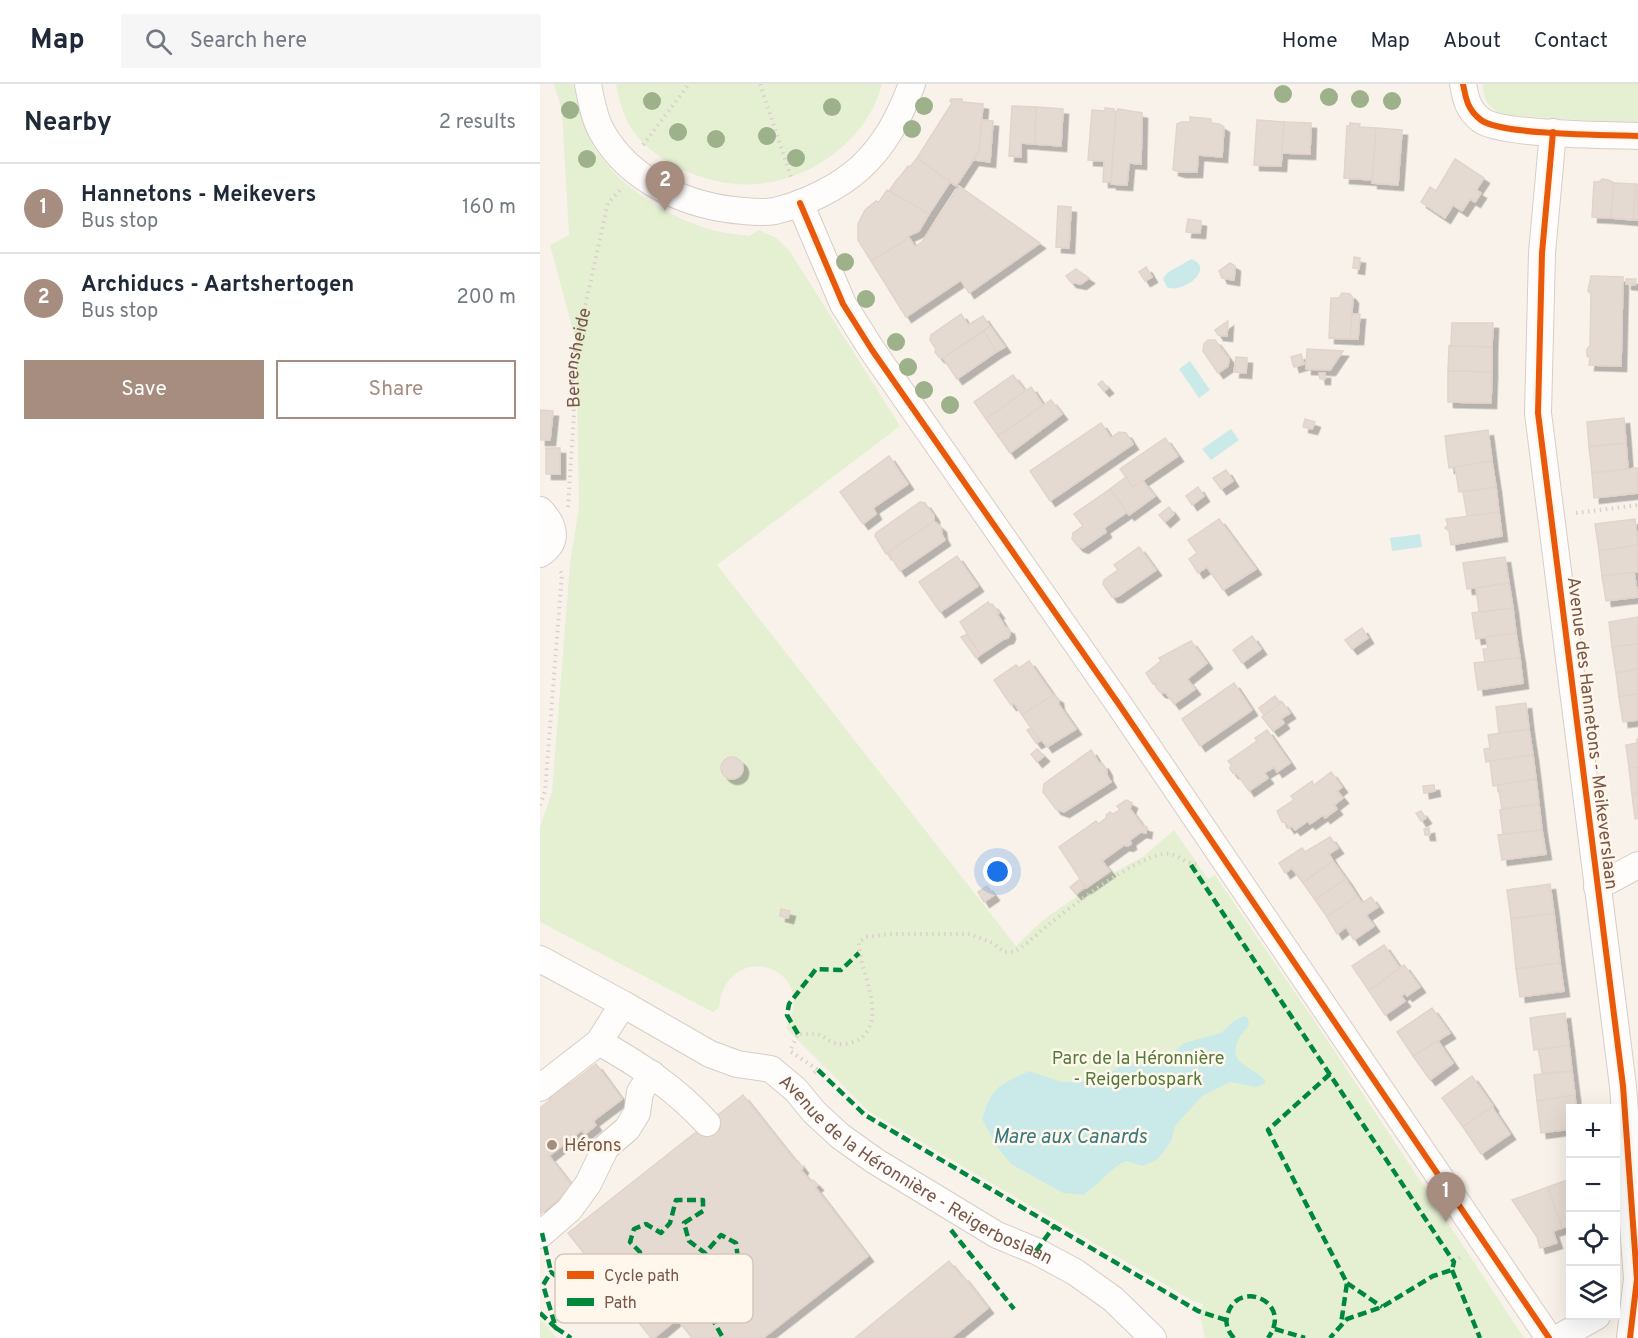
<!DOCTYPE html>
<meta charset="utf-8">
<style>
body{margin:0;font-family:Overpass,sans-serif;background:#f6f6f7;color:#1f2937}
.controls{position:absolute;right:18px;bottom:18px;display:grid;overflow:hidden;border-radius:0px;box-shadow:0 6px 24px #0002}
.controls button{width:54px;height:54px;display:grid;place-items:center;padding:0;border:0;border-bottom:2px solid #e0e1e3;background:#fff;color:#1f2937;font:30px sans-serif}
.you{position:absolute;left:458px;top:788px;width:21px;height:21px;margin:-15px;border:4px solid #fff;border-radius:50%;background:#1a73e8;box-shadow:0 0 0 9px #1a73e833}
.badge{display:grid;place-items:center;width:39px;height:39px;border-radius:50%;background:#a68d7f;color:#fff;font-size:20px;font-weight:700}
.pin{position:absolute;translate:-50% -50px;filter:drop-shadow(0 2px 3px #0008)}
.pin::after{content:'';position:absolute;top:32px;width:21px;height:18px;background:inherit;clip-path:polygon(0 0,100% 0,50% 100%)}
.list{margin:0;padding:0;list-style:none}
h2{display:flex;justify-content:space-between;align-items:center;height:78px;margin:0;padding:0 24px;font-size:26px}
h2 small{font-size:20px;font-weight:400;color:#747a83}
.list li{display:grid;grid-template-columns:39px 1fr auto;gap:18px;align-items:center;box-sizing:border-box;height:90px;padding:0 24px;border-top:2px solid #e0e1e3}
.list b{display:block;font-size:22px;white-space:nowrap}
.list p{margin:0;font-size:20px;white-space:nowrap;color:#747a83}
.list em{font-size:20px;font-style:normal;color:#747a83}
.actions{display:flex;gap:12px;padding:18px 24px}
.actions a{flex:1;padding:14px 0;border:2px solid #a68d7f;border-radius:0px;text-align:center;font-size:21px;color:#a68d7f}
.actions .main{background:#a68d7f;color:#fff}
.icon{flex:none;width:33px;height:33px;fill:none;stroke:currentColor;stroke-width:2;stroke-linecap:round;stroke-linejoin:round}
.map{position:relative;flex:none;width:1098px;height:1254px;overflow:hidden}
header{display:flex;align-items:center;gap:36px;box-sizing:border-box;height:84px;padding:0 30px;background:#fff;border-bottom:2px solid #e0e1e3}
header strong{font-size:28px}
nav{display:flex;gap:33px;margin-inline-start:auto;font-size:21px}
.search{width:420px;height:54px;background:#f6f6f7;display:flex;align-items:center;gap:15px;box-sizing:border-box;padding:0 21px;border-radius:0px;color:#747a83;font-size:22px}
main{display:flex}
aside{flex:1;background:#fff}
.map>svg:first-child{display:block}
.green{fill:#e5f0d3}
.water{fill:#caeaea}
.building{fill:#e5dad1;stroke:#e2d4cb;stroke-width:1.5;filter:url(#shadow)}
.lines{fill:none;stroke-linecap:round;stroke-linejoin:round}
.minor-casing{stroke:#d7cdc6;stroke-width:28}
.path{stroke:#dbd0cc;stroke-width:4;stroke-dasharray:1.5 4.5;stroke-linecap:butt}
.minor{stroke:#fefdfc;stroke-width:26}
.quiet{stroke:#00873e;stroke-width:4.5;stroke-dasharray:9 4.5;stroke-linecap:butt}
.cycleway-casing{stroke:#fff7ec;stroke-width:10}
.cycleway{stroke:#e8590c;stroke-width:6}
.tree{fill:#9db18a}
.poi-dot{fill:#a68d7f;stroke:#fff7ec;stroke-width:2}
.labels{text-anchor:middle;stroke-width:5;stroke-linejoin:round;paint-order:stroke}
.street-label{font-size:18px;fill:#7a5646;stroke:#fff7ec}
.park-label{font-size:18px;fill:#527b3b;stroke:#fff7ec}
.poi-label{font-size:18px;fill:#7a5646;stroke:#fff7ec;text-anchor:start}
.water-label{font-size:20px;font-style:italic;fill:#387981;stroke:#fff7ec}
.key{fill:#fff7ec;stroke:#d7c7ba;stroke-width:1.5}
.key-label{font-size:16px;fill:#7a5646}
</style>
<header>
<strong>Map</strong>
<div class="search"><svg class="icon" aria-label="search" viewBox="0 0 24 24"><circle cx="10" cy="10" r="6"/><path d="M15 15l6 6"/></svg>Search here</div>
<nav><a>Home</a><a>Map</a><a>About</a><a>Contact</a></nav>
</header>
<main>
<aside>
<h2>Nearby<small>2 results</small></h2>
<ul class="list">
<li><span class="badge">1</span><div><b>Hannetons - Meikevers</b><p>Bus stop</p></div><em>160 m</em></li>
<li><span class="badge">2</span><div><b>Archiducs - Aartshertogen</b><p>Bus stop</p></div><em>200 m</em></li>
</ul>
<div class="actions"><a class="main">Save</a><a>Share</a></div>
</aside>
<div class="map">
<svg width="1098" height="1254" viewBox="0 0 1098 1254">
<defs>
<filter id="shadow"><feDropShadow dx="5.5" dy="5.5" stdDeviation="0" flood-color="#0004"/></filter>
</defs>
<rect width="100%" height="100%" fill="#f8f2ea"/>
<g class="green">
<path d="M14,0H33C38,18 41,36 49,53C70,98 126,133 172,146C184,149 197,150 209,152L219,146L236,154L249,166L360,342L177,481L476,862L503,836L557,798L604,772L634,746L668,795L675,791L792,963L984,1254H665L660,1232L663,1220L653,1217L328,1027L246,944C281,882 186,853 179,924L173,928L0,838V743L12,708L30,480L39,423L36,258L10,161L29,151L22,27Z"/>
<path d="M76,0H342C328,55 273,95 218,100C176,104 118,83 93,47C84,34 79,16 76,0Z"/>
<path d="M943,0H1098V40L964,31C950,26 942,15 943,0Z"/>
<path d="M0,1235L17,1254H0Z"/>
</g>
<g class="water">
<path d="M651,175C677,184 641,211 627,203L623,195L627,189Z"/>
<path d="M650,277L670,306L659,314L639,285Z"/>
<path d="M691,345L699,356L671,376L662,365Z"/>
<path d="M880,450L882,463L852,467L850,454Z"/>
<path d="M704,932L708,934L709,941C705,947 700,951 698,957C686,983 720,983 726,999L716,1003L690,998L662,1012L635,1042L632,1056L618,1075L603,1082L586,1077C570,1084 559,1101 543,1111L523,1109L471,1080L457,1063L442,1035C453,1001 458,1002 489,987L522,998L557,997L582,981L629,972L644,959L681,949L695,936Z"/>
</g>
<g class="building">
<path d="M411,15H422V18L443,20L439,67L416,102L377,74L412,19L410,17Z"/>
<path d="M472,22L496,23L495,60L481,59V73L469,72Z"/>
<path d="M496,23L523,25L521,62L495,60Z"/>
<path d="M565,24L574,25V27L576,28L571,98H563L564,77L548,76L552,26L565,27Z"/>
<path d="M578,25L602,29L601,80L589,79L587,101L571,100L576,28Z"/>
<path d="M650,33L671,35V39L679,40L684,43L682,73L658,71L657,88H640L633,86L637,40L642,38H650Z"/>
<path d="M442,36L453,37L450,78L434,76L439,67Z"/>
<path d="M717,36L744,38L741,82L714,81Z"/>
<path d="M744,38L771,39L770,70L742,69Z"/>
<path d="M810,39L820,40L819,43L836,44L833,96L804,94L807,42H810Z"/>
<path d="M836,44L862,46L858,101L832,99Z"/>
<path d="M377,74L410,98L389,130L349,107L358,94H359L368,82L370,83Z"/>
<path d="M915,75L944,94L936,106L941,109L935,118L930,115L922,127L913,121L905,134L881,118L890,103L896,107Z"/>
<path d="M1062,95L1068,96L1074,99L1071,134L1052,133L1054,98H1059Z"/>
<path d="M1074,99L1096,100L1093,136L1071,134Z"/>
<path d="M1096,100L1098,101V136H1093Z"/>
<path d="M419,102L500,159L429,209L421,196L366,233L331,177L364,157L368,152L375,163L382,158Z"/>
<path d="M347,106L389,130L379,147L368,152L364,157L331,177L318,156V140L325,126L336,117L339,118Z"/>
<path d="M518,122L531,123L529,164L516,163Z"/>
<path d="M648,135L661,137L660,149L646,148Z"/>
<path d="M814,173L820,174L819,185L813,184Z"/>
<path d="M690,179L695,182L694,196L682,194L679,187Z"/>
<path d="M606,183L612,193L605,197L599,188Z"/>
<path d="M536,185L549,194L541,200L531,198L526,192Z"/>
<path d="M1051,192L1083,193L1081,282L1049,281L1050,274L1047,272V265L1050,262L1051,210L1048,207Z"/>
<path d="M1086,195H1096L1095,201L1086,200Z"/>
<path d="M802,209L810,210L813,214L810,255L789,254L791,214H799Z"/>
<path d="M421,230L428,241L443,232L450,242L403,274L399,273L395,268L396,265L390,256L391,251Z"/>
<path d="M812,230H820L818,255H810Z"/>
<path d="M688,237L687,252L678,251L675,246Z"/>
<path d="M912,239H953L952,263L909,262L911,261Z"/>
<path d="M450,242L465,263L456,268L444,247Z"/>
<path d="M444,247L456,268L417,295L403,274Z"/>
<path d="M668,256H675L689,275L688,282L678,289L663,267L664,260Z"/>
<path d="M909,262L952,263V288L908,287Z"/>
<path d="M767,265L803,267L790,286L766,285Z"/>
<path d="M761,270L764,280L754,283L751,273Z"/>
<path d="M696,273L707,274L706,289L694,288Z"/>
<path d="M908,287L952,288L951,319L908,318Z"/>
<path d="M779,289H785V295H780Z"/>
<path d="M473,291L485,307L446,335L434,318Z"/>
<path d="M562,297L568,304L564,307L558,300Z"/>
<path d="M491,303L503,321L458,352L446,335Z"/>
<path d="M511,316L522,330L470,369L458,352Z"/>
<path d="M0,326L13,327L10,356H0Z"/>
<path d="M1084,334L1086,359L1049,363L1047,338Z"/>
<path d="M765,335L775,338L772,345L763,343Z"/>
<path d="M561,339L571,354L579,348L586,349L593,360L510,417L490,387Z"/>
<path d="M948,346L952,377L909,384L905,352Z"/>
<path d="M625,354L638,372L593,403L580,385Z"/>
<path d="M1086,359L1088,385L1052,389L1049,363Z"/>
<rect x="6" y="364" width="14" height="26"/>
<path d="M349,372L368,400L333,424L336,430L323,440L300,408Z"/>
<path d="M952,377L956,403L919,408L915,383Z"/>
<path d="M1098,384V409L1054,414L1052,389Z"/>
<path d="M686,386L693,397L681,405L673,394Z"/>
<path d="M586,393L593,403L602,396L615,412L589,431L570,405Z"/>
<path d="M658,403L664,412L652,421L646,412Z"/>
<path d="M956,403L959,428L927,432L923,408Z"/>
<path d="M570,405L587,428L564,444L566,448L543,464L538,462L532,455L533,449L543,442L534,430Z"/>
<path d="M380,418L385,419L394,432V437L346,470L335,452L336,449Z"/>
<path d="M629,423L634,430L625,438L619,431Z"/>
<path d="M959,428L962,452L911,461L909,447L905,444L908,441L906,435Z"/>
<path d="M679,435L716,485L683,506L667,483L658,489L649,475L657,469L648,456Z"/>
<path d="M1095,435L1098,461L1059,467L1055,440Z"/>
<path d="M394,437L401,443L402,451L405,456L360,487L348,469Z"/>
<path d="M1098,461V488L1062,492L1059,467Z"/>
<path d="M599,463L616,486L577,513H572L563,500L564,496L578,486L574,481Z"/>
<path d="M417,472L438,502L400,528L379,498Z"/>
<path d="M965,473L969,499L927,505L923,479Z"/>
<path d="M1094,488L1098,513L1066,517L1062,492Z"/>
<path d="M969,499L973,524L939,528L936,504Z"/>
<path d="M448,518L450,521L452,520L459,529L457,530L465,543L469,545L470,550L468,554L464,555L440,571L420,538Z"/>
<path d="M973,524L976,549L936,555L932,529Z"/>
<path d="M1098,533V560L1072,563L1069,538Z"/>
<path d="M822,544L828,554L812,565L805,556Z"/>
<path d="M976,549L980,574L945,578L943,565H948L946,553Z"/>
<path d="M427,550L440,571L436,574L421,553Z"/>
<path d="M712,552L721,565L702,579L693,566Z"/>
<path d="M651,557L667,579L647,595L655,605L634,620L626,609L620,608L616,603V598L613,600L606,589L621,577L619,574Z"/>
<path d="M1098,560V585L1076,589L1072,563Z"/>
<path d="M980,574L983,599L938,606L934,579Z"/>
<path d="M489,577L513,611L482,631L474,619L471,621L454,596L476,581L479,584Z"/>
<path d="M1098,585V610L1079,613L1076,589Z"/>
<path d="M694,599L712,626L660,662L642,635Z"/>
<path d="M1098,610V636L1083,638L1079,613Z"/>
<path d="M513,611L518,614L519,621L536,645L507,663L502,656L500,657L482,631Z"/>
<path d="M735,612L741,620L724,631L719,624Z"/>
<path d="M742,618L750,629L741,635L744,639L733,647L722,633Z"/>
<path d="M986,619L989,645L959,649L956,623Z"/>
<path d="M491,644L500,657L496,659L487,646Z"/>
<path d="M989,645L993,671L946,678L944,665L950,664L948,651Z"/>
<path d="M727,646L750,679L737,688L734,683L724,689L728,694L709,707L697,690L693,689L690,685L691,680L688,677L717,657L715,654Z"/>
<path d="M1097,655H1098V683L1089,684L1086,661L1097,659Z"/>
<path d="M497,665L504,672L497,678L491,670Z"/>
<path d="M551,666L559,679L563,680L567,687V691L571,698L524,728L516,725L503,708L504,700Z"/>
<path d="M993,671L996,695L953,702L950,677Z"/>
<circle cx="192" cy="684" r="11"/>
<path d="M1098,683V709L1092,710L1089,684Z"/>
<path d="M791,688L802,703L797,707L803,714L794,721L797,725L785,734L783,731L770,740L768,737L755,746L752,742L749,744L746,739L742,738L737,727L754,716L751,712L772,697L774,701Z"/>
<path d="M996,695L999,720L962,725L958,701Z"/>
<path d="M894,701L895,707L884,709L883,702Z"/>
<path d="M1098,709V734L1095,735L1092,710Z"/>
<path d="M586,716L592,719L590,725L603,742L607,743L606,749L601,748L590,756L591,760L588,762L584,761L562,777L570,787L546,804L519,763L556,737L558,740L566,734V731L570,728L573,730L580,726L577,722Z"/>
<path d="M999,720L1002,746L963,750L960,726Z"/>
<path d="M881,727L886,734L881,737L876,729Z"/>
<path d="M889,744L890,751H885L884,745Z"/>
<path d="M1002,746L1006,770L962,776L958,751Z"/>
<path d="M790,753L798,764L789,770L793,777L763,799L752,784L745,789L739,779L762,764L765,768Z"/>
<path d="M793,777L806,795L775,816L763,799Z"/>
<path d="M540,795L545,803L536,810L530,803Z"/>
<path d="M806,795L817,812L787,833L775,816Z"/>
<path d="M1010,800L1014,829L971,835L967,806Z"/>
<path d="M447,802L454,811L444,818L438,808Z"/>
<path d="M817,812L822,819L831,813L838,823L826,831L834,842L814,856L806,843L797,850L787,833Z"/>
<path d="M241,825L250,827L248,834L240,832Z"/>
<path d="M1014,829L1020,879L976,885L971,835Z"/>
<path d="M844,861L860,884L829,907L812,882Z"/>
<path d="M1020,879L1024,907L980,913L976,885Z"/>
<path d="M864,881L880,903L867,912L865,909L861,912L865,917L845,931L829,907Z"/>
<path d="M892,924L910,949L873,972L857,948Z"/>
<path d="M1025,929L1029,961L994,966L990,934Z"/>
<path d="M898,957L913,979L890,996L873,972Z"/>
<path d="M1029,961L1032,987L1002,989L999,966Z"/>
<path d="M56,980L82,1015L53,1037L56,1041L45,1050L42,1046L9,1072L34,1104L0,1130V1024L10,1016L7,1012L26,997L30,1000Z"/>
<path d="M1032,987L1035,1011L997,1017L994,991Z"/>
<path d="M932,992L953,1022L923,1043L902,1014Z"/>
<path d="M203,1011L256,1078L258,1077L260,1080L263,1084L261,1086L271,1098L273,1096L278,1101L275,1103L328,1172L223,1254H152L137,1235L114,1254H111L28,1149Z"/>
<path d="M1035,1011L1036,1024H1030V1045L1001,1049L997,1017Z"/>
<path d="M952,1023L970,1050L941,1070L923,1043Z"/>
<path d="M1030,1095V1141L1022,1144L1008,1103Z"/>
<path d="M1008,1103L1022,1144L1013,1147L1017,1159L1000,1164L997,1153L972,1116Z"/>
<path d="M409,1177L422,1193L423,1192L448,1224L411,1254H315Z"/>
</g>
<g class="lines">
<defs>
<g id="minor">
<path d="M48,0C51,16 54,34 62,48C90,98 149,123 204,127C214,128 225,129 235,127C264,120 298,104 320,84C346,60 360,32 372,0"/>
<path d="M923,0C926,16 928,26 941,36C960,51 1069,51 1098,52"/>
<path d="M1013,48L1002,169L998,329L1083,1002L1097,1195L1090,1254"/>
<path d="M260,119L303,220L332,266L578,619L1009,1254"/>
<path d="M0,426C14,440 20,457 0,470"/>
<path d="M1057,803L1098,781"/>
<path id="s2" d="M0,875L83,920L170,970L197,980L231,985L256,1006L274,1028L300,1052L335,1077L457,1151L496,1167L535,1188L573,1215L613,1254"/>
<path d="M59,958C100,981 136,1005 167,1039"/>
<path d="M0,1004L59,958L83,920"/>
<path d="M0,1151L29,1126L48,1100L66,1063L87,1045L97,1029L100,1008L112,990"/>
<path d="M1018,1254L1057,1232"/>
</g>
</defs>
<use href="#minor" class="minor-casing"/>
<g class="path">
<path d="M220,0L252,96"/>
<path d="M103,61L149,0"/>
<path id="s1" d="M28,423L34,331L32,281L68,119L80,106"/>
<path d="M1036,429L1098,421"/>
<path d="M0,721L5,707L22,490L19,484"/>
<path d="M274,989L278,986L250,967L258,950C264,950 271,949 277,950C284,952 291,959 298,960C304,961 315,958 320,955C349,932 318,886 319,858L326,853L350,850H430L453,859L464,868H474C486,861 496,851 507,842C533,821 592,775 624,770C638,768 645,781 658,780"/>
<path d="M914,1178L923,1171"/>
</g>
<use href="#minor" class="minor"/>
<g class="quiet">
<path d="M651,781L914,1178L912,1186L893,1192L842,1223L807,1235L790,1254"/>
<path d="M258,950L247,931L249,920L276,885L301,886L319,869"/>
<path d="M278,986L325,1031L658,1227L686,1236"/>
<path d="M790,990L728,1046L807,1199L801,1240"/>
<path d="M411,1146L474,1225"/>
<path d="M2,1149L11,1188"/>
<path d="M496,1167L515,1141"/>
<path d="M99,1183L100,1168L90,1158L94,1145L106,1140L121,1149L130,1139L136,1116H163V1127L144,1139L149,1157L165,1169L181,1151L196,1159L200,1192L179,1210L168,1227"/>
<path d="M912,1186L940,1254"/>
<path d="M807,1199L842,1223"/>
<path d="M0,1229L16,1244L3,1201L11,1188L41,1213L65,1214L99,1183H110L132,1189L145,1184L164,1200L168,1227L183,1254"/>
<path d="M16,1244L31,1254"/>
<path d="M735,1245L765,1254"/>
<path d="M694,1254C689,1249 685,1241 687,1233C695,1193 755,1217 728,1254"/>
</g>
<defs>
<g id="cycleway">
<path d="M923,0C926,16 928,26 941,36C960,51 1069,51 1098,52"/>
<path d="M1013,48L1002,169L998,329L1083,1002L1097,1195L1090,1254"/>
<path d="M260,119L303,220L332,266L578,619L1009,1254"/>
</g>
</defs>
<use href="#cycleway" class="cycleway-casing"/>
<use href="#cycleway" class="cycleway"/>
</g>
<g class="tree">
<circle cx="743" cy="10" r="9"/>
<circle cx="789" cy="13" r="9"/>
<circle cx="820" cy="15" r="9"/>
<circle cx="112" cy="17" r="9"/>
<circle cx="852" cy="17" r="9"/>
<circle cx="384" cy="22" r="9"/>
<circle cx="292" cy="23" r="9"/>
<circle cx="30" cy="26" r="9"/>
<circle cx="372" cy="45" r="9"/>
<circle cx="138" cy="48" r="9"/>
<circle cx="227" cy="52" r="9"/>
<circle cx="176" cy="55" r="9"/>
<circle cx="256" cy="74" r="9"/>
<circle cx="47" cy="75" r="9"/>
<circle cx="305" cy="178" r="9"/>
<circle cx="326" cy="215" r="9"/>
<circle cx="356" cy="258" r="9"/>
<circle cx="368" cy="283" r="9"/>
<circle cx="384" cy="306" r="9"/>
<circle cx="410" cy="321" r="9"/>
</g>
<circle class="poi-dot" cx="12" cy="1061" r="6"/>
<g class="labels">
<g class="street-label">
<text dy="6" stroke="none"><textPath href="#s1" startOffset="150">Berensheide</textPath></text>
<text transform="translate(1053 649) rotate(83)" y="6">Avenue des Hannetons - Meikeverslaan</text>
<text dy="6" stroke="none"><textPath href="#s2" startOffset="436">Avenue de la Héronnière - Reigerboslaan</textPath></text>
</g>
<g class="park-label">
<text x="598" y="980">Parc de la Héronnière<tspan x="598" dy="21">- Reigerbospark</tspan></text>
</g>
<g class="poi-label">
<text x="24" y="1067">Hérons</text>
</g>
<g class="water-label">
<text x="530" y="1059">Mare aux Canards</text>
</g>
</g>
<rect x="15" y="1170" width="198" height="69" rx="9" class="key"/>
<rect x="27" y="1187" width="27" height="8" fill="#e8590c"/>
<rect x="27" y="1214" width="27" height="8" fill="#00873e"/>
<g class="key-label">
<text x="64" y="1197">Cycle path</text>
<text x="64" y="1224">Path</text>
</g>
</svg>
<div class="controls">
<button>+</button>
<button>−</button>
<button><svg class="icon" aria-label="locate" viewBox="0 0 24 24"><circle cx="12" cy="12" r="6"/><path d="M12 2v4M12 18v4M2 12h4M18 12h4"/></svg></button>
<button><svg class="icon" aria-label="layers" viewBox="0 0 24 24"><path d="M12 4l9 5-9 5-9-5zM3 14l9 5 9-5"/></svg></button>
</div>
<div class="you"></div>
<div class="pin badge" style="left:906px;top:1138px">1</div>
<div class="pin badge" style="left:125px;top:127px">2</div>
</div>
</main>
